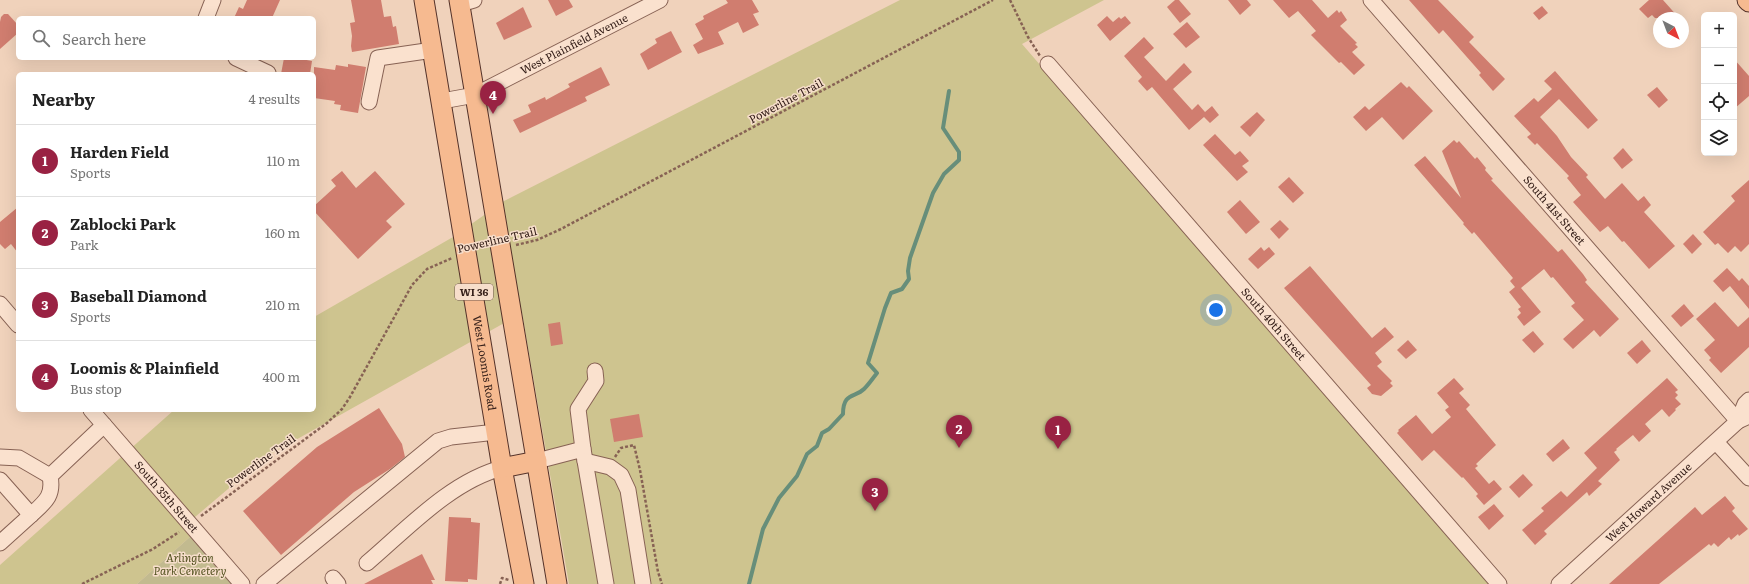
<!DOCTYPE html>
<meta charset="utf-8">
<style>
body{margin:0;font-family:Literata,serif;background:#f2f2f2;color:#222}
.controls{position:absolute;right:12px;top:12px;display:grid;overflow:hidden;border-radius:6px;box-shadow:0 4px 16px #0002}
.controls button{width:36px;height:36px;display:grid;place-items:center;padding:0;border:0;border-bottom:1px solid #e0e0e0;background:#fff;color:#222;font:20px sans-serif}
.compass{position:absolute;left:1653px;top:12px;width:36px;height:36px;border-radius:50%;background:#fff;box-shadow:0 4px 16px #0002;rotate:138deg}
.you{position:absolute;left:1216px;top:310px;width:14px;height:14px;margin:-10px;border:3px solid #fff;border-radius:50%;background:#1a73e8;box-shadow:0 0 0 6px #1a73e833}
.badge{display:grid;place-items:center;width:26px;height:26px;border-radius:50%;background:#992243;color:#fff;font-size:13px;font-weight:700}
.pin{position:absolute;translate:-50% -33px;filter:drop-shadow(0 1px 2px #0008)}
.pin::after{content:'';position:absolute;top:21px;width:14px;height:12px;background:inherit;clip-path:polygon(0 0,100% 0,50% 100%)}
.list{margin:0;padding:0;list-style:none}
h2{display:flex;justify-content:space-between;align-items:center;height:52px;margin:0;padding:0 16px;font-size:17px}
h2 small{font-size:13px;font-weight:400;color:#767676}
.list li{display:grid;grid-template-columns:26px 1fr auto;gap:12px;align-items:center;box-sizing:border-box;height:72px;padding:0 16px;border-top:1px solid #e0e0e0}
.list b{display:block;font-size:15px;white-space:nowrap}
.list p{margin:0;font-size:13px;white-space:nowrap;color:#767676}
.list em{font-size:13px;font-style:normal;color:#767676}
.icon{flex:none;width:22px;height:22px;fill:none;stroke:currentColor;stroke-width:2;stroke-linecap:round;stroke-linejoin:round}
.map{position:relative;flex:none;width:1749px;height:584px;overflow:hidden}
.search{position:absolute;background:#fff;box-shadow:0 4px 16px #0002;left:16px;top:16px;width:300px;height:44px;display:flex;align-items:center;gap:10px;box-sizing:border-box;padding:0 14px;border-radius:6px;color:#767676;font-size:15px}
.panel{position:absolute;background:#fff;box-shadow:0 4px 16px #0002;left:16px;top:72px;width:300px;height:340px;border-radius:6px}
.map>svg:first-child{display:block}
.green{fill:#cec48f}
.cemetery{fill:#c2ba8f}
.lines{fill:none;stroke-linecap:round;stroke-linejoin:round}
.stream{stroke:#678e7a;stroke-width:4}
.building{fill:#d07d6f}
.minor-casing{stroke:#876254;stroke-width:17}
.major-casing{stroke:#543229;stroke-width:21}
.path{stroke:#876254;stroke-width:2.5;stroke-dasharray:3 2;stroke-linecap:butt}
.minor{stroke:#fae1ce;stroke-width:15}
.major{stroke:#f6ba90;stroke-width:19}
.labels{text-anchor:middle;stroke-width:3;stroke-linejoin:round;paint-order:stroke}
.shield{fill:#f7decb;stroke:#70594f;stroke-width:1}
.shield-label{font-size:10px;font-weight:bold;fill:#36201a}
.street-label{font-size:11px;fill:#36201a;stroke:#f7decb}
.park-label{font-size:11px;font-style:italic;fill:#535220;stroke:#f7decb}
</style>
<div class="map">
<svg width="1749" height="584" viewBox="0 0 1749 584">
<rect width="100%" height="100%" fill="#f0d2bb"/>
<path class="green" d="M900,0H1104L1022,44L1489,584H569L522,313L267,456L195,517L191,536L137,584H0V565L174,410H314V317L453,237L504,201Z"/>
<path class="cemetery" d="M191,536L233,584H137Z"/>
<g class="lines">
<path class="stream" d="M749,584L763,529L779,498L797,476L807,454L817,446L822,433L829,429L843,414C843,392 855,398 864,389C869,384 873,378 877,373L868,363L885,308L891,293L902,289L909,279L908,271L910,258L933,193L944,174L959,160V152L943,128L949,91"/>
</g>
<g class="building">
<path d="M247,0H280L272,18H234L239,7L243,9Z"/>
<path d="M351,0H381L384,17L391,16L393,27L396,26L399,44L352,52L351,46L352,36L350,23L355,22Z"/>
<path d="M548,0H569L573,7L556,16Z"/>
<path d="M726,0H752L759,12L753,14L759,25L743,33L738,22L718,32L724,44L698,54L693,45L703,39L695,24L704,19L703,16L728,3Z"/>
<path d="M1175,0H1179L1191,14L1180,23L1167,7Z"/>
<path d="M1228,0H1247L1251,5L1240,15Z"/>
<path d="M1273,0H1312L1328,18L1337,10L1339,13L1341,11L1347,20L1340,26L1357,43L1355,44L1358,47L1352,52L1365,65L1354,75L1341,62L1339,63L1311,35L1316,31L1298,11L1289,18Z"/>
<path d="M1409,0H1438L1474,37L1469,42L1505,79L1493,91L1479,75L1481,73L1443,30L1439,34Z"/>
<path d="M1649,0H1663L1679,18H1655L1652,15L1648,18L1639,9Z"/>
<path d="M1542,6L1548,13L1539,20L1533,13Z"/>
<path d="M523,7L532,27L504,40L496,23Z"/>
<path d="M4,14H8L18,25V33L0,49V22L1,17Z"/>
<path d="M1107,16L1113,22L1119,17L1121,19L1125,16L1131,23L1110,41L1097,25Z"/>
<path d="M1187,22L1200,37L1186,48L1173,34Z"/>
<path d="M671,31L682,52L648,70L640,54L657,43L655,39Z"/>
<path d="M1144,37L1154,48L1144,57L1166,81L1184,63L1192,72L1173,89L1192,110L1198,104L1205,112L1212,106L1219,115L1210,123L1204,117L1189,130L1152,87L1147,91L1138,81L1142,77L1124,56Z"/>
<path d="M284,58H301V59L312,61L310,74H281Z"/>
<path d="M1734,59L1749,76V96L1734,109Z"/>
<path d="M348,64L366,67L358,113L340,110L341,105L334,104L335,101L314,98V67L335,70L336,65L348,67Z"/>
<path d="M601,67L610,85L585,97L587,101L520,133L513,120L531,112L528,105L545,97L546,100L570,87L568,84Z"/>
<path d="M1555,71L1598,120L1588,129L1559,99L1540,117L1557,136L1571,157L1588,175L1586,177L1605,199L1622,183L1638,201L1644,196L1651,205L1644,212L1675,246L1649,269L1624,241L1622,242L1608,226L1600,232L1590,221L1573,202L1581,195L1567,178L1569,176L1537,143L1535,145L1527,137L1531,134L1514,116L1534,98L1538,102L1552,89L1544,81Z"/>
<path d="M1401,82L1407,88L1409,86L1433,111L1403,140L1382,117L1366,131L1353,117L1365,106L1369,110Z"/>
<path d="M1657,87L1668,100L1659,108L1647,95Z"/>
<path d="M1257,112L1265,120L1250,137L1240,127Z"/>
<path d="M1215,134L1235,155L1240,151L1249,161L1242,166L1248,172L1237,181L1203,145Z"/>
<path d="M1454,140L1457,143L1459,141L1475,159L1477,157L1486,168L1485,170L1493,179L1491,180L1558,252L1562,249L1583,274L1587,280L1585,282L1619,319L1600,337L1594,330L1573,349L1563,339L1584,320L1571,306L1575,303L1553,277L1551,278L1544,269L1521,288L1541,312L1524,326L1517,317L1521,313L1518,309L1521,307L1509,292L1515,287L1510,281L1513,278L1474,232L1472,234L1463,224L1464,223L1414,165L1425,156L1461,198L1442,151Z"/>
<path d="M1623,148L1633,160L1622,169L1613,158Z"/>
<path d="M342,171L356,188L375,171L405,204L386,221L392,227L358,259L314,211V206L336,186L331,180Z"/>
<path d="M1289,177L1304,193L1293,203L1278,187Z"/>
<path d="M1749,180V244L1741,252L1735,246L1728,253L1718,243L1715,245L1703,232L1735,201L1731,196Z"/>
<path d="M1240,200L1260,222L1246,234L1227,212Z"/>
<path d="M18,207V253L11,244L5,249L0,244V222Z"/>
<path d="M1280,220L1289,229L1279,239L1270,229Z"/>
<path d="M1693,234L1702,244L1692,254L1683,244Z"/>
<path d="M1261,247L1264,251L1269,247L1275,254L1258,269L1248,259Z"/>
<path d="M1310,266L1372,338L1385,327L1394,337L1375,353L1382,362L1377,366L1392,381L1390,383L1393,386L1381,396L1372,394L1367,388L1371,385L1284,288Z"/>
<path d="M1727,268L1739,281L1742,278L1749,286V309L1730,286L1723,292L1713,281Z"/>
<path d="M1715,302L1738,327L1749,317V347L1721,373L1709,360L1711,358L1704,350L1715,340L1696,319Z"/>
<path d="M1684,304L1694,316L1681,327L1671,316Z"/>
<path d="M560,322L563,344L551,346L548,324Z"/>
<path d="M1533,331L1544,344L1534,353L1522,340Z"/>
<path d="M1408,340L1417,350L1406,359L1397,350Z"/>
<path d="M1642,340L1651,351L1637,364L1627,353Z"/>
<path d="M1454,378L1464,389L1459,393L1470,405L1466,409L1496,445L1476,464L1478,466L1475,468L1489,484L1494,480L1502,489L1484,505L1476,496L1478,494L1463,477L1462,478L1434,450L1422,461L1397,433L1399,431L1398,430L1416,415L1432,434L1451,417L1445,410L1449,407L1437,393Z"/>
<path d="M1667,378L1678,390L1675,392L1678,395L1675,398L1681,404L1675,409L1676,410L1669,417L1662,409L1645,424L1651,431L1639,442L1633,435L1616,449L1617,450L1614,452L1620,460L1598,481L1602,484L1589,496L1587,492L1544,531L1547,534L1535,545L1522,530L1544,511L1541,508L1561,491L1567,497L1597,468L1584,453Z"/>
<path d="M379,408L402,444L405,457L390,469L354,492L281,555L243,511L317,447Z"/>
<path d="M639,414L643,437L614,442L610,419Z"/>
<path d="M1563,439L1570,448L1553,462L1546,454Z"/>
<path d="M1523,474L1533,485L1519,498L1509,487Z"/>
<path d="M1725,496L1735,508L1732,511L1748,529L1739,536L1738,534L1731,540L1729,537L1718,547L1714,543L1711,546L1709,544L1659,584H1609L1695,507L1702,515Z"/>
<path d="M1494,504L1504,516L1489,530L1478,517Z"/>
<path d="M449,517L471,518V522L480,523L477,580L468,579V582L445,581Z"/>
<path d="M422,554L435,580H431L433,584H364Z"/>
</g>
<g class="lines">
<defs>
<g id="minor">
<path id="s1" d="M1371,0L1738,421"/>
<path d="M460,4L474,0"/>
<path d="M206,18L213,0"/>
<path d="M236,58L268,73"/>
<path id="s2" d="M1048,64L1499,584"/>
<path id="s3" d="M442,101L475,95L660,0"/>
<path d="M369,102L378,58L433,50"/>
<path d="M0,304L18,325"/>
<path id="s4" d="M91,410L242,584"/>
<path d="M1738,421L1745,404L1749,400"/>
<path d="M1716,442L1749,478"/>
<path d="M583,449L578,409L596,381L595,371"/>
<path d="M0,457L19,458L50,476L104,425"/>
<path d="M537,461L583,449L606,584"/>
<path d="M585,461L610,467L621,475L628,490L643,584"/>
<path d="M0,480L31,515C45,502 54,496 50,476"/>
<path d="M0,543L31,515"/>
<path d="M367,563C406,530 451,481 502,468"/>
<path d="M333,578L338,584"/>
<path d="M264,584L438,441L451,437L496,432"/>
<path id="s5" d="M1559,584L1738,421L1749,416"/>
</g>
<g id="major">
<path id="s6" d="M424,0L502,468L524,584"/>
<path d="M459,0L557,584"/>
<path d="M1747,0L1749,2"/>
<path d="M502,468L537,461"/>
</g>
</defs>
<use href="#minor" class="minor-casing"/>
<use href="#major" class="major-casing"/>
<g class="path">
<path d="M1010,0L1028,37L1040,56"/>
<path d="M516,245L537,240L561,229L993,0"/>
<path d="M615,457L621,448L634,445L640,470L658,572L662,584"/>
<path d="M201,516L327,423L342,409L350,397L412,285L427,269L452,258"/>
<path d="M82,584L153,549L179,532"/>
<path d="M500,584L502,578L509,580"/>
</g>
<use href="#minor" class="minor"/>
<use href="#major" class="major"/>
</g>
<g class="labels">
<rect class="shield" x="455" y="284" width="38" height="16" rx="3"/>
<g class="shield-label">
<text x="474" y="296">WI 36</text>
</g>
<g class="street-label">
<text dy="4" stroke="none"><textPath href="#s3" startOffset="145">West Plainfield Avenue</textPath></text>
<text transform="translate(786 101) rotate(-28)" y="4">Powerline Trail</text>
<text dy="4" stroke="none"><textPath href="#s1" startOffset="279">South 41st Street</textPath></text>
<text transform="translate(497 240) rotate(-13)" y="4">Powerline Trail</text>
<text dy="4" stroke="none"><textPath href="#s2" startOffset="344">South 40th Street</textPath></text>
<text dy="4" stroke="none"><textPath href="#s6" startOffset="368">West Loomis Road</textPath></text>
<text transform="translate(261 461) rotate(-36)" y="4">Powerline Trail</text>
<text dy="4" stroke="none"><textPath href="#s4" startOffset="115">South 35th Street</textPath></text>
<text dy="4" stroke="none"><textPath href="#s5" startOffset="121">West Howard Avenue</textPath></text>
</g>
<g class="park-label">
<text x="190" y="562">Arlington<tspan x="190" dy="13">Park Cemetery</tspan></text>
</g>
</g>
</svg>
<div class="controls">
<button>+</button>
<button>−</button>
<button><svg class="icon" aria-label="locate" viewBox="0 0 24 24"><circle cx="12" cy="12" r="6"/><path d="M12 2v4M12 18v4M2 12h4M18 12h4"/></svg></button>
<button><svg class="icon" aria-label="layers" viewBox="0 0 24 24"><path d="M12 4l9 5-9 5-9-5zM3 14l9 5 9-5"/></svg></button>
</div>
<svg class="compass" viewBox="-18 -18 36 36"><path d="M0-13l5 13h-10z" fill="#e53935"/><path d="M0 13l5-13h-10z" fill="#767676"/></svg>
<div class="you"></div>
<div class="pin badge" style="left:1058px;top:449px">1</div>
<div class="pin badge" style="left:959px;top:448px">2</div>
<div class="pin badge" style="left:875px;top:511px">3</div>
<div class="pin badge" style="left:493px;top:114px">4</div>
<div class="search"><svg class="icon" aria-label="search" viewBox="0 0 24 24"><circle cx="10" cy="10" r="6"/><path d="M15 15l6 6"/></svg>Search here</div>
<section class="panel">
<h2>Nearby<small>4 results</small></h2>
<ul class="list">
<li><span class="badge">1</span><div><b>Harden Field</b><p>Sports</p></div><em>110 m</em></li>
<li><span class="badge">2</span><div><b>Zablocki Park</b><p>Park</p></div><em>160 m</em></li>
<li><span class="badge">3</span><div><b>Baseball Diamond</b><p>Sports</p></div><em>210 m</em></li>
<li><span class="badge">4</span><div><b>Loomis &amp; Plainfield</b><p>Bus stop</p></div><em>400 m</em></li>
</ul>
</section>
</div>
